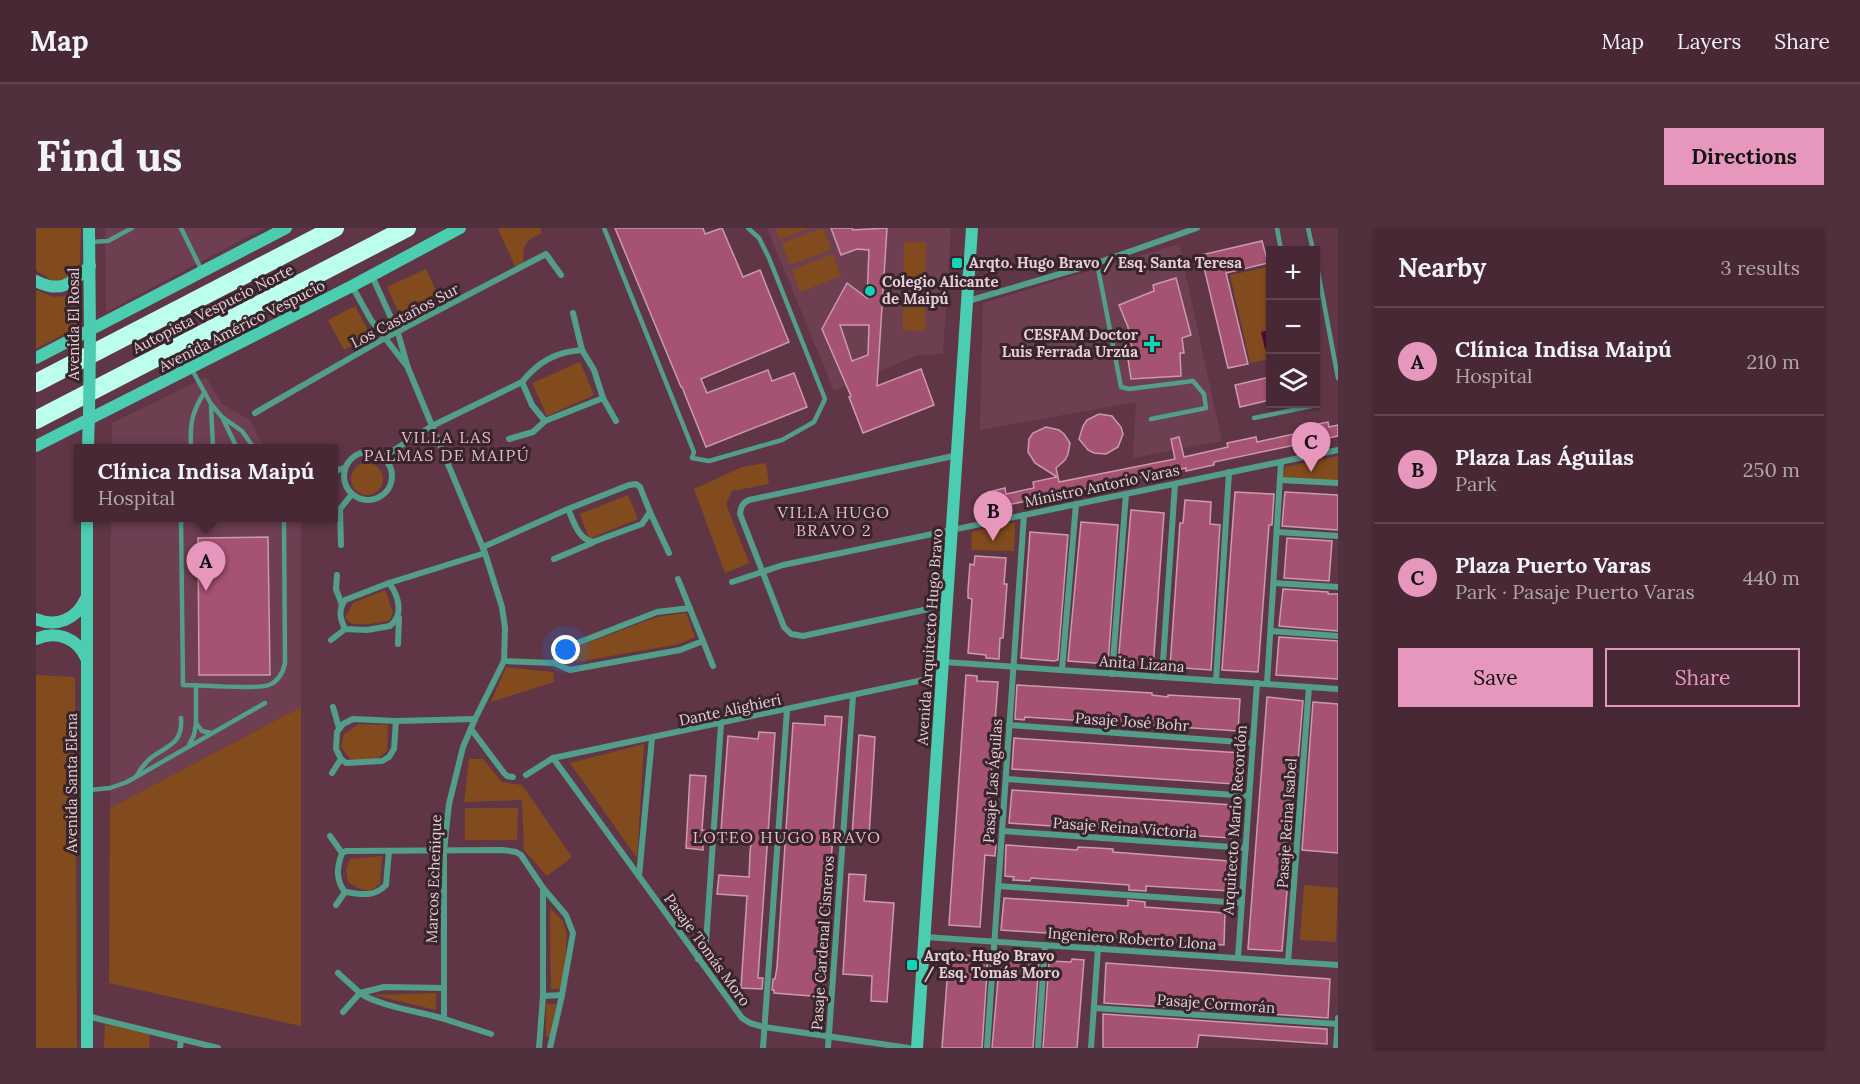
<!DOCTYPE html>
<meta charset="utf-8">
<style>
body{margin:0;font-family:Lora,serif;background:#4f303c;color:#f1f3f6}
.controls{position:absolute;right:18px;top:18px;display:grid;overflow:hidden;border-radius:0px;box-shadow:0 2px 4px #0004}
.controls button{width:54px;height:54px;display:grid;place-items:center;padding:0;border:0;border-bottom:2px solid #60444f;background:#482834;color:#f1f3f6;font:30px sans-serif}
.you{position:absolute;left:530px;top:422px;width:21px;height:21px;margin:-15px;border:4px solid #fff;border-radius:50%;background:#1a73e8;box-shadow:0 0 0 9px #1a73e833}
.badge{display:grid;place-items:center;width:39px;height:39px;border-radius:50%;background:#e797bd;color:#111;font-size:20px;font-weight:700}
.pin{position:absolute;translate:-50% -50px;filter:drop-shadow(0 2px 3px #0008)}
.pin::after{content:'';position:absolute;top:32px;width:21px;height:18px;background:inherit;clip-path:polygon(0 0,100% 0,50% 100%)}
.popup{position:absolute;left:38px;top:216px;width:264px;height:78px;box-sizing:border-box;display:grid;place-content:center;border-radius:0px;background:#482834;filter:drop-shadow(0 2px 4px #0005);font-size:20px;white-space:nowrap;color:#b1a6ac}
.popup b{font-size:22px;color:#f1f3f6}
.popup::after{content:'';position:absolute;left:50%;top:100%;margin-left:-12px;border:12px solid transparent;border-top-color:#482834}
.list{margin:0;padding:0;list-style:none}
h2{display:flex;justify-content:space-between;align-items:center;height:78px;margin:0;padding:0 24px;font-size:26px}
h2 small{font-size:20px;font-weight:400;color:#b1a6ac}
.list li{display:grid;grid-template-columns:39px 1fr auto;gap:18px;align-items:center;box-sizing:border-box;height:108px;padding:0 24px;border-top:2px solid #60444f}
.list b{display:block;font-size:22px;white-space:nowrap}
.list p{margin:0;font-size:20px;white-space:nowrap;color:#b1a6ac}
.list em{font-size:20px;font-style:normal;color:#b1a6ac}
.actions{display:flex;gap:12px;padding:18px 24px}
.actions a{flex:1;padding:14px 0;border:2px solid #e797bd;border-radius:0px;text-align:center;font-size:21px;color:#e797bd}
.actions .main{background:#e797bd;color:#111}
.icon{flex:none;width:33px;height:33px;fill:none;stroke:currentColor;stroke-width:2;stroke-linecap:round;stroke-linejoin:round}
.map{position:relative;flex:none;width:1302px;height:820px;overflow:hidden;border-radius:0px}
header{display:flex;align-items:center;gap:36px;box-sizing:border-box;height:84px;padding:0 30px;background:#482834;border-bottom:2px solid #60444f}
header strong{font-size:28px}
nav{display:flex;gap:33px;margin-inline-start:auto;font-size:21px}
.intro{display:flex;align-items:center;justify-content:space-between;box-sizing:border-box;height:144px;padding:0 36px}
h1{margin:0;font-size:42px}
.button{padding:15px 27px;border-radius:0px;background:#e797bd;color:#111;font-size:21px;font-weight:700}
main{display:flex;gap:36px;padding:0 36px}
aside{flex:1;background:#482834;border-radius:0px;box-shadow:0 2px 4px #0004}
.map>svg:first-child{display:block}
.built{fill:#6e3e51}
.green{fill:#814b1e}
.water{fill:#580831}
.building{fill:#a65273;stroke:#cb9aab;stroke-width:1.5;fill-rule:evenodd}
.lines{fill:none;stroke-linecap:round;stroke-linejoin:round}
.lane{stroke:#539d8b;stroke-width:4.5}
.street{stroke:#539d8b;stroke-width:6}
.secondary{stroke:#4ccdb2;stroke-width:12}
.highway{stroke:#bdffed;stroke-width:18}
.secondary-bridge{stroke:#4ccdb2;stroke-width:12}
.poi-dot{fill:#0dd5b5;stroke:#38252c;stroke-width:2}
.labels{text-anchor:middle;stroke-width:6;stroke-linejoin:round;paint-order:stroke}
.poi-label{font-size:15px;font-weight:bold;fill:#e7cdd5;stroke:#38252c;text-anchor:start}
.street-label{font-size:15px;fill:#e7cdd5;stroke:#38252c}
.neighbourhood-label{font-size:16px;letter-spacing:1.5px;fill:#ebb9ca;stroke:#38252c}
</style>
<header>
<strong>Map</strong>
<nav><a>Map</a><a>Layers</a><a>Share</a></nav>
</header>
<div class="intro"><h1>Find us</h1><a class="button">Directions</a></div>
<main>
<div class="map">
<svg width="1302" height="820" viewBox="0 0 1302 820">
<rect width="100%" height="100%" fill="#603646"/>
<g class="built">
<path d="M69,0H228L70,84Z"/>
<path d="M731,0H915L907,126L881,127L798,163Z"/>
<path d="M1143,16L1186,213L1097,230L1100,174L944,202L947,75Z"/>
<path d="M170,149L186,176L215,193L228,220H76V195Z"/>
<path d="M75,290H265V479L74,580Z"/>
</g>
<g class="green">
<path d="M0,0H45L44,37L34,49L18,54L0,42Z"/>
<path d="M465,0H504L506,5C490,12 485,18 488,36L480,40L462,1Z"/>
<path d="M740,0H774L744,11Z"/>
<path d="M787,0L795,22L754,37L746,15Z"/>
<path d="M868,14H890V55H867Z"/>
<path d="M797,26L805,48L764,64L756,42Z"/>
<path d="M1232,39L1234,49V131L1214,135L1194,47Z"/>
<path d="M390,41L406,75L367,93L351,59Z"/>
<path d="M44,57V97L0,121V62L18,69L36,67Z"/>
<path d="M867,62H890L889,103L867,102Z"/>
<path d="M319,78L335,108L308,122L292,92Z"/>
<path d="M544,134L558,167L511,188L496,155Z"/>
<path d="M1302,228V253L1247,250L1249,239Z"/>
<path d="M730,235L733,256L696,263L690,276L713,335L689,345L658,261L706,239Z"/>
<circle cx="331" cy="251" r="16"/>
<path d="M592,267L602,291L553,311L544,286Z"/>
<path d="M979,294L978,323L935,322L936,304Z"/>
<path d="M349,362L357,385L353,393L333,396H316L309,390L317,375Z"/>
<path d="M650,385L659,409L643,416L541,434L531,430L535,421L621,389Z"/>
<path d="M470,439L517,444L518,454L455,474Z"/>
<path d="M0,447L39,449L41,820H0Z"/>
<path d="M265,479V798L73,755L74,580Z"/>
<path d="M323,496L352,497L351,523L341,531L315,532L305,519L308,506Z"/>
<path d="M608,516L601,630L534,535Z"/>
<path d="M433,531H447L466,554L486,557L536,629L511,648L488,622L486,572L428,574Z"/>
<path d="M429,580H482L481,612H429Z"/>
<path d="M346,628L344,656L334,663L322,660L312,654L310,641L314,631Z"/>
<path d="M1268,657L1302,660L1300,714L1264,712Z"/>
<path d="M514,680L527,693L531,707L527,761H515Z"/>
<path d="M400,765V782L338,767Z"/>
<path d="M510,776H520L514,809H510Z"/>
<path d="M69,796L114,806L113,820H68Z"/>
</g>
<path class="water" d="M1234,102V120L1229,121L1225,104Z"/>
<g class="building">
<path d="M579,0H667L669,6L686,0L707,49L724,42L753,114L665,151L671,165L732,142L736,153L758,145L771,179L670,219L646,159H645Z"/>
<path d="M795,0H816L817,2L851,0L841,158L885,141L898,177L827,205L813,169L815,168L786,101L811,55L831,70L833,22L821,21L805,27ZM804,97H833L832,127L816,133Z"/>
<path d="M1226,13L1232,35L1190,45L1212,136L1192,140L1165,27Z"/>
<path d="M1140,50L1155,107L1146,110L1148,125H1144L1145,148L1095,151L1092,131H1098L1092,99L1083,77L1118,63L1117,57Z"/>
<path d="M1234,149V172L1204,179L1199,157Z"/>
<path d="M1063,186L1076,188L1085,199L1087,206L1082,219L1070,226L1058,225L1052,222L1043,211L1047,198L1051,192Z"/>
<path d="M1292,194L1293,199L1302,197V208L1178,234V237L1150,243V240L947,282L945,271L953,269L952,264L969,260L970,266L998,260L997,254L1021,249L999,235L992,224L993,211L997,205L1010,199L1023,202L1028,206L1034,215L1032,226L1029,232L1020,240L1023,254L1139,231L1135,211L1143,209L1148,229L1192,219L1191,215L1220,209L1221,214L1276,202L1275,197Z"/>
<path d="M1199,264L1238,266L1236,297H1233L1222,444L1186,442Z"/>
<path d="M1249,264L1302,267V302L1246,298Z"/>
<path d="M1149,272L1175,274L1174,296L1184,297L1175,442L1134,439L1144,295H1147Z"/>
<path d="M1095,282L1128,285L1117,440L1082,437Z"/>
<path d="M1045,294L1082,297L1072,436L1032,433Z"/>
<path d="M994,304L1032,307L1022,432L1018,433L985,430Z"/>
<path d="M232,309L234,447H163L162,310Z"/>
<path d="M1251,310L1296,313L1293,353L1248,350Z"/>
<path d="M939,328L970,330L968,356H971L969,384L967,410H964L963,431L950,430V427L932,425L936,371L932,370V362L934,336L938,337Z"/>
<path d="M1247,361L1292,364V366H1302V403L1243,398Z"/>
<path d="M1243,409L1302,413V451L1240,447Z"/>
<path d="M930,447L941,448V453L962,454L950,616H960L959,628L949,627L944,699L913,697Z"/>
<path d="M981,457L1116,465V467L1132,469V467L1204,471L1202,503L989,489L988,492L979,491Z"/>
<path d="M1231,469L1267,473L1246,723L1212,721Z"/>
<path d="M1277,474L1302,476V625L1266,622Z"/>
<path d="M789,488L806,489L789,712L787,769L738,765V762H736L737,751H739L741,739L757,495L789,497Z"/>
<path d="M723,504L739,505L722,750H727L726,761L705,760L711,668L681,666L683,647L713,649L714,625L715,615L682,613L683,603H685L692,508L722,511Z"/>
<path d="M823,507L839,509L833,609L816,608Z"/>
<path d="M978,510L1206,525L1205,537L1200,536L1198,556L976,541Z"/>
<path d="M654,547L670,548L666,602L672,603V612H667V622L650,620Z"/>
<path d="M976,562L1197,577L1195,610L1089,603V606L1071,605L1072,602L973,595Z"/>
<path d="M970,617L1041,622L1042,619L1061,620L1077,621V624L1193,633L1192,652H1195V663L1110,658V663L1093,662V657L995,650L994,653L977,652L978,649L969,648Z"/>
<path d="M813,646L830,647L828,673L858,675L851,774L835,773L836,748L807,746Z"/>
<path d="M968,670L1092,678V672L1109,674V679L1189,685L1188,717L965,702Z"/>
<path d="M913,726L952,729L946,820H906Z"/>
<path d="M964,728L1003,732L997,820H956Z"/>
<path d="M1036,731L1048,732L1041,820H1007L1013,733L1035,734Z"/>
<path d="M1070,735L1294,751L1292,790L1068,775Z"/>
<path d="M1067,786L1291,801V816L1163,807L1161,820H1067Z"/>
</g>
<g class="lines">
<g class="lane">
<path d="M145,0L166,43"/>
<path d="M568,0L658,224L656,230L673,233L746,212L778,194L789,171L733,30L723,10L712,0"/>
<path d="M1241,0L1245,22"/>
<path d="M1272,0L1277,22"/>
<path d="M54,14L72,13L96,0"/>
<path d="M1280,33L1302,150"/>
<path d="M1061,35L1085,159L1093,161L1157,153L1168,166L1170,180L1115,191"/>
<path d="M155,140L175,176L186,189L206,203L218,220"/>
<path d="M175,178L177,220"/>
<path d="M1218,190L1276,178L1275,176"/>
<path d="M187,191L201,220"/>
<path d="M155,220C154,196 155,186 168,165"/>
<path d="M145,290L147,457C165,457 220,462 233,457C243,453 247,445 249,435L248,290"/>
<path d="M160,457V495"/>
<path d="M153,517L158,507L160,495L166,503L175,505"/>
<path d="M101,547C105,540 110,534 116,529C133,517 147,515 145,490"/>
<path d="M54,562L74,560L91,554L229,475"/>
</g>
<g class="street">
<path d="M336,48L362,105L372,140L449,325L466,379L469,400L468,433L439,491L427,519L413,576L408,623V788L405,790C384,784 340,777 324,765L348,759L408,760"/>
<path d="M316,58L335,92L370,137"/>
<path d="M932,73L1061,35L1161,0"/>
<path d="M537,85L546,122"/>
<path d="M567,170L580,193"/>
<path d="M219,185L349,110L510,26L525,47"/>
<path d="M473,211L497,204L509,193"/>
<circle cx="332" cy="248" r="24"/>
<path d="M347,229L396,198L486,154C503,133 520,124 546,122L558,142L567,170L509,193L496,177L486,154"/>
<path d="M298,243L309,240"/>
<path d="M1244,252L1302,255"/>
<path d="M614,284L633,325"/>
<path d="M1241,304L1302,308"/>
<path d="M305,317L304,281L316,266"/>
<path d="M447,319L532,281L593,257L600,256L604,259L614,284L606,296L557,314C542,311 538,294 532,281"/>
<path d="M518,331L556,315"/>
<path d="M301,347L300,361L306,377"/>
<path d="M642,351L667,413L644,422L534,442L518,435L531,419L621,384L654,380"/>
<path d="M696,354L747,337L1302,222"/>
<path d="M353,355L449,325"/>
<path d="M1238,355L1302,359"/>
<path d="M911,377L767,408L755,406L748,399L704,286C705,279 706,275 713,272L922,227"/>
<path d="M1235,403L1302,408"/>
<path d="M295,412L309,401L331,402L354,398C368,387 363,368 353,355L309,372C302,382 304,391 309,401"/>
<path d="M667,413L677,438"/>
<path d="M362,416L363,390"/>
<path d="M468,433L518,435"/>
<path d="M908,434L1302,461"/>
<path d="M1026,442L1040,276"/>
<path d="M1076,446L1090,266"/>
<path d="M1126,449L1139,256"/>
<path d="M1180,453L1193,244"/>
<path d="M1231,456L1245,234"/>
<path d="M297,479L303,500"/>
<path d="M317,491L360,493L358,521L353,529L346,533L310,535L305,531L300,521L301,504L307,496Z"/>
<path d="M360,493L439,491"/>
<path d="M973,497L1217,515"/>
<path d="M435,501L468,545L471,548L477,549"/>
<path d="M517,530L706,790L714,795L728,799L873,820"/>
<path d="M296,545L305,531"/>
<path d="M490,547L517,530L906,448"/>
<path d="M970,551L1213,568"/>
<path d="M966,603L1210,620"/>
<path d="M294,608L306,625"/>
<path d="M353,623L350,657C337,670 326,666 309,664C299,651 301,639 306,625L310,623L467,622L480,624L485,627L507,660L530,687L537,705L526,767L514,820"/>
<path d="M603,648L616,510"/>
<path d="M962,658L1206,675"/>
<path d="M300,677L309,664"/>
<path d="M889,709L1302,737"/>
<path d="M1202,730L1221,455"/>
<path d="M662,731L668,723L670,715L685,496"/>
<path d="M1252,734L1273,459"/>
<path d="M302,745L324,765L307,784"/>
<path d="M507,768L526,767"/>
<path d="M1058,780L1302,796"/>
<path d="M51,788L182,820"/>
<path d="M405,790L455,806"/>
<path d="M144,820L145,811"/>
<path d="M503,820L507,768V660"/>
<path d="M727,820L751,482"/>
<path d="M792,820L817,468"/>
<path d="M951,820L988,287"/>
<path d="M1002,820L1009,717"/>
<path d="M1055,820L1062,720"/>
<path d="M1300,820L1302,790"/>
</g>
<g class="secondary">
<path d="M53,0L54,109"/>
<path d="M0,53C26,66 35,55 54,38"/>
<path d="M0,130L250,0"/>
<path d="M0,218L316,58L424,0"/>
<path d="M52,220L53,185"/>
<path d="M0,391C21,400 41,391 50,370"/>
<path d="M0,411C21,402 41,410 50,430"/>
<path d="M51,820V290"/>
<path d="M881,820L936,0"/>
</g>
<g class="highway">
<path d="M0,155L299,0"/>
<path d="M0,192L371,0"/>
</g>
<path class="secondary-bridge" d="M53,184L54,113"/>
</g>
<g class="poi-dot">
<rect x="915" y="29" width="12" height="12" rx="3"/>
<circle cx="834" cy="63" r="6"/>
<path d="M1113 107h6v6h6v6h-6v6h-6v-6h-6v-6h6z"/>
<rect x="870" y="731" width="12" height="12" rx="3"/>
</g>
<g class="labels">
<g class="poi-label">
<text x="933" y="40">Arqto. Hugo Bravo / Esq. Santa Teresa</text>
<text x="846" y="59">Colegio Alicante<tspan x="846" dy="17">de Maipú</tspan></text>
<text x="1102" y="112" text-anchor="end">CESFAM Doctor<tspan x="1102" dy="17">Luis Ferrada Urzúa</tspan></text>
<text x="888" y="733">Arqto. Hugo Bravo<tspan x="888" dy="17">/ Esq. Tomás Moro</tspan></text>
</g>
<g class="street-label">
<text transform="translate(177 81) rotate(-27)" y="5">Autopista Vespucio Norte</text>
<text transform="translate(369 88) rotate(-28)" y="5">Los Castaños Sur</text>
<text transform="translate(38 96) rotate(-90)" y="5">Avenida El Rosal</text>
<text transform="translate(206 98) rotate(-27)" y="5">Avenida Américo Vespucio</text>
<text transform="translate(1066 258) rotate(-12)" y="5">Ministro Antorio Varas</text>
<text transform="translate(894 409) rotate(-86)" y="5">Avenida Arquitecto Hugo Bravo</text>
<text transform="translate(1106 436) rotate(4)" y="5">Anita Lizana</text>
<text transform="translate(694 482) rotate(-12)" y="5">Dante Alighieri</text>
<text transform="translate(1096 494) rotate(4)" y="5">Pasaje José Bohr</text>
<text transform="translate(957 553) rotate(-86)" y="5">Pasaje Las Águilas</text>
<text transform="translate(36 555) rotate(-90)" y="5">Avenida Santa Elena</text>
<text transform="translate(1199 592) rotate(-86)" y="5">Arquitecto Mario Recordón</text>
<text transform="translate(1251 595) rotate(-86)" y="5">Pasaje Reina Isabel</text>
<text transform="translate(1089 600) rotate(4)" y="5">Pasaje Reina Victoria</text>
<text transform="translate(398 651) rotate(-88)" y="5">Marcos Echeñique</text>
<text transform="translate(1096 711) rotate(4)" y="5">Ingeniero Roberto Llona</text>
<text transform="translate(787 715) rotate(-86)" y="5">Pasaje Cardenal Cisneros</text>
<text transform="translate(671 722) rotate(54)" y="5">Pasaje Tomás Moro</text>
<text transform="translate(1180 776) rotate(4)" y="5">Pasaje Cormorán</text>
</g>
<g class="neighbourhood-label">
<text x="411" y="215">VILLA LAS<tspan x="411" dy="18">PALMAS DE MAIPÚ</tspan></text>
<text x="798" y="290">VILLA HUGO<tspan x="798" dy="18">BRAVO 2</tspan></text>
<text x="751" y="615">LOTEO HUGO BRAVO</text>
</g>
</g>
</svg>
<div class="controls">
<button>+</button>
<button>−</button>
<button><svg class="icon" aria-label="layers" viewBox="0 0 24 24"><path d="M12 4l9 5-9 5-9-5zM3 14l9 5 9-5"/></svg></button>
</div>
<div class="you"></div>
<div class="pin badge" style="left:170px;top:363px">A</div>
<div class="popup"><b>Clínica Indisa Maipú</b>Hospital</div>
<div class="pin badge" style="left:957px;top:313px">B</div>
<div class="pin badge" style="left:1275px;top:244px">C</div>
</div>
<aside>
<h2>Nearby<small>3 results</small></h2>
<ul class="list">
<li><span class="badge">A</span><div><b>Clínica Indisa Maipú</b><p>Hospital</p></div><em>210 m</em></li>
<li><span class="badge">B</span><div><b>Plaza Las Águilas</b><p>Park</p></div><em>250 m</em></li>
<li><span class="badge">C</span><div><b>Plaza Puerto Varas</b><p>Park · Pasaje Puerto Varas</p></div><em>440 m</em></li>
</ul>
<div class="actions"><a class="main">Save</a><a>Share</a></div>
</aside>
</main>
